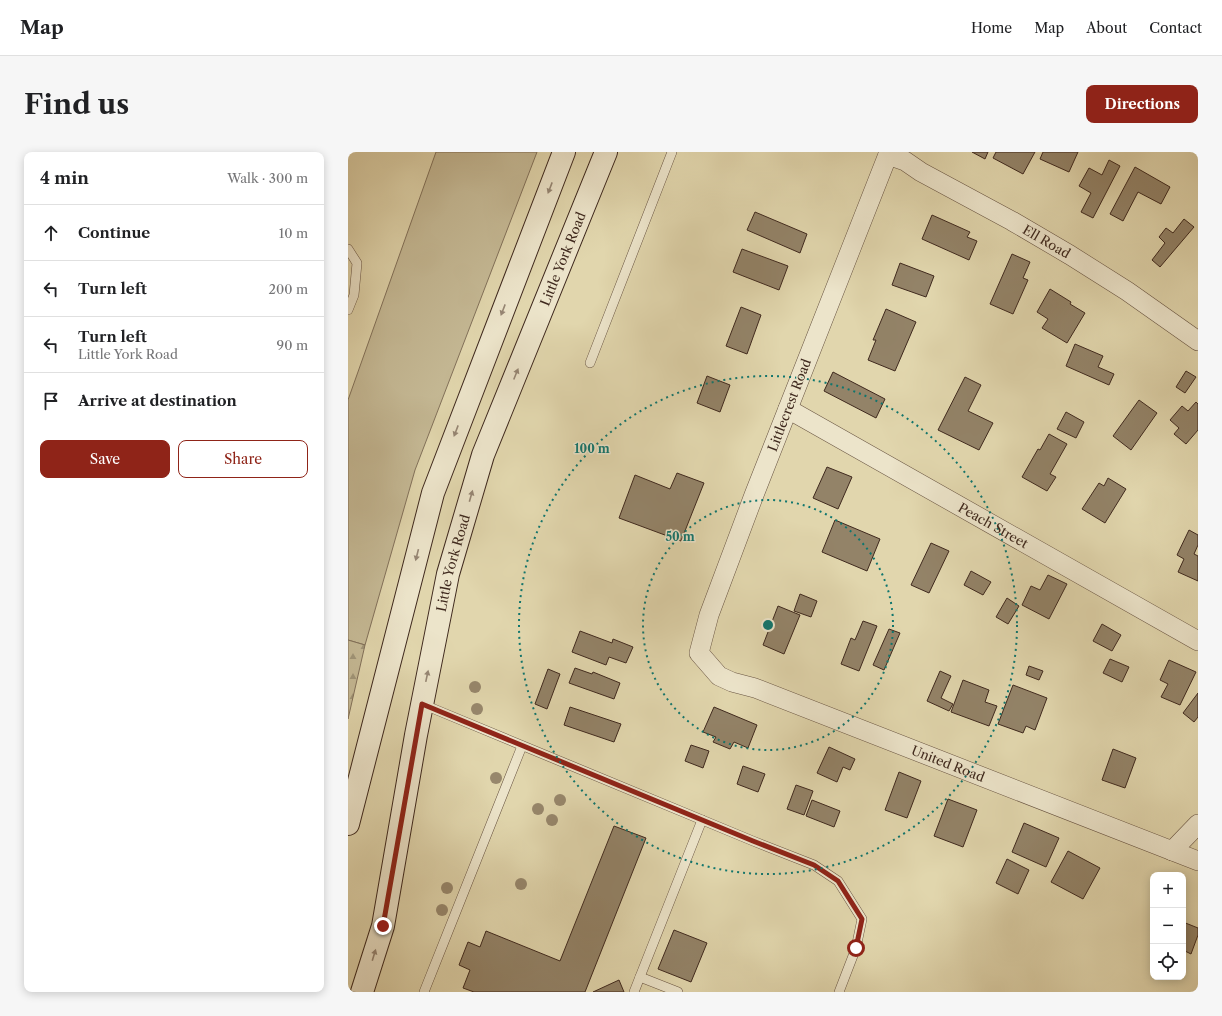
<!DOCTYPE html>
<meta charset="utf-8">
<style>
body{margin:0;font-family:"Libre Caslon Text",serif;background:#f6f6f6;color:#202124}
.controls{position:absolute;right:12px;bottom:12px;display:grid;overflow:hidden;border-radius:8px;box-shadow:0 2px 10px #0003}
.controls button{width:36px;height:36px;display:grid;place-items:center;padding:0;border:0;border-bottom:1px solid #e0e0e0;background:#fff;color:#202124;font:20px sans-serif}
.stop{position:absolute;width:12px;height:12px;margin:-9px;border:3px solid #8f2418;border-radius:50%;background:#fff}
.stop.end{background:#8f2418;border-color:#fff;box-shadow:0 1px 4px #0008}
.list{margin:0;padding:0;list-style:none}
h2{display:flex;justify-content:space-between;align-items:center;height:52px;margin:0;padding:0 16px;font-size:17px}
h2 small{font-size:13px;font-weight:400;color:#757577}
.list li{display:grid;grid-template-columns:26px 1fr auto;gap:12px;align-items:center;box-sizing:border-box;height:56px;padding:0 16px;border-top:1px solid #e0e0e0}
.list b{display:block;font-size:15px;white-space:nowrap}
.list p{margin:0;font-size:13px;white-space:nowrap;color:#757577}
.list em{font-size:13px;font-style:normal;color:#757577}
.actions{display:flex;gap:8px;padding:12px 16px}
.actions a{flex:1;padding:9px 0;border:1px solid #8f2418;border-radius:8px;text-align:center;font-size:14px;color:#8f2418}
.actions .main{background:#8f2418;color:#fff}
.icon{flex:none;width:22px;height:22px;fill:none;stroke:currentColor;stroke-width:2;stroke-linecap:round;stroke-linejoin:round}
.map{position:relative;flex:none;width:850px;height:840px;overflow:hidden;border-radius:8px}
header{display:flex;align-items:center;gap:24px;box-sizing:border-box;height:56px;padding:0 20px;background:#fff;border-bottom:1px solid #e0e0e0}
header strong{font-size:19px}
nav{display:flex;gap:22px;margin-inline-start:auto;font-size:14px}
.intro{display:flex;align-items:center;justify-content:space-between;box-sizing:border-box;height:96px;padding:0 24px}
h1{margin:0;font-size:28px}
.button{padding:10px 18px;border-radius:8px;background:#8f2418;color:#fff;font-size:14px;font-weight:700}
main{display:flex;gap:24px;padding:0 24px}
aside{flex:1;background:#fff;border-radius:8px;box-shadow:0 2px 10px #0003}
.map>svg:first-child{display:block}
.green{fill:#c5b995;stroke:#82715a}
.forest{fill:url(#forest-firs);stroke:#82715a}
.building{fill:#938368;stroke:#3f291e}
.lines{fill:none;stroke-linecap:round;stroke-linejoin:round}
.service-casing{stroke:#685442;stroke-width:10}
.minor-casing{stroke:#685442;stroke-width:20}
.secondary-casing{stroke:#3f291e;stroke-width:24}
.service{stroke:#ece4ca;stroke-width:9}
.minor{stroke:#ece4ca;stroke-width:19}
.secondary{stroke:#ece4ca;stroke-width:22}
.tree{fill:#97876c}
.oneway{fill:#968674}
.route{stroke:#8f2418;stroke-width:5}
.ring{fill:none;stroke:#0f766e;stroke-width:2;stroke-dasharray:2 4}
.labels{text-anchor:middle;stroke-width:3;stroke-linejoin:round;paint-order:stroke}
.street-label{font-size:13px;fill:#3f291e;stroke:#ece4ca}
.centre{fill:#0f766e;stroke:#ece4ca;stroke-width:2}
.ring-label{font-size:12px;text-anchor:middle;font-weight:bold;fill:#0f766e;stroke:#ece4ca;stroke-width:3;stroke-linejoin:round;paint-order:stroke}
</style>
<header>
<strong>Map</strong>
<nav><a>Home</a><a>Map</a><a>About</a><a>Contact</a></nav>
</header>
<div class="intro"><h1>Find us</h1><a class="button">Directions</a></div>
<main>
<aside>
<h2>4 min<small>Walk · 300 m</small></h2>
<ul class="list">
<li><svg class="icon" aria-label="ahead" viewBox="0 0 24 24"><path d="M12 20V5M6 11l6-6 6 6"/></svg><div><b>Continue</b></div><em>10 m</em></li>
<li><svg class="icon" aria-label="left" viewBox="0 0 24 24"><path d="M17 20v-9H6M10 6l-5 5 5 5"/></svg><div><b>Turn left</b></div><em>200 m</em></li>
<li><svg class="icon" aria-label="left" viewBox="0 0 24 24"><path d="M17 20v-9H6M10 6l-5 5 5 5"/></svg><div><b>Turn left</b><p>Little York Road</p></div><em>90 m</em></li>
<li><svg class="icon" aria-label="arrive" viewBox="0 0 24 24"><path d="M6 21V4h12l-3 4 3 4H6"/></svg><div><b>Arrive at destination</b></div></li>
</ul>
<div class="actions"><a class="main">Save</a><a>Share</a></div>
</aside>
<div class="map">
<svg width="850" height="840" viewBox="0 0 850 840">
<defs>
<pattern id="forest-firs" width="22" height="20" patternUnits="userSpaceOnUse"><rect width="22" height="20" fill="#c5b995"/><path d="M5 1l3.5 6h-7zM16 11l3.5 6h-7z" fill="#a19679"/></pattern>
</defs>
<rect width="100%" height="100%" fill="#e1d6ad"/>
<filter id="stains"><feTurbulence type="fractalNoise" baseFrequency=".005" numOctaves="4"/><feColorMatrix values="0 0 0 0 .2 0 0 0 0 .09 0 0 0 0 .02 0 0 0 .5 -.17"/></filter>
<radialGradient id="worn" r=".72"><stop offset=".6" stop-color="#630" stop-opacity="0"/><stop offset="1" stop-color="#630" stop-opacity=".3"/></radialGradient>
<path class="green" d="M88,0H189L67,318L17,493L0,488V248Z"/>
<path class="forest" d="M0,488L17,493L0,567Z"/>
<g class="building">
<path d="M624,0H640L637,7Z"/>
<path d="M648,0H687L675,22L645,6Z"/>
<path d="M695,0H730L721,20L692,7Z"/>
<path d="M761,8L772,14L745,66L733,60L743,41L731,34L741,16L754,23Z"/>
<path d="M787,15L822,35L813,52L790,40L775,69L762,62Z"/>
<path d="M407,60L459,82L452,101L399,78Z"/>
<path d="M584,63L622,80L619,85L629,89L621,108L574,87Z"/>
<path d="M836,67L846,75L812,115L804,108L817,91L811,85L818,76L825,81Z"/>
<path d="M394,97L440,114L431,138L385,120Z"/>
<path d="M664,102L682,110L675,126L680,128L665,162L642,152Z"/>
<path d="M552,111L586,124L578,145L544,133Z"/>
<path d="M702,137L723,150L722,152L737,161L719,191L694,176L700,167L689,160Z"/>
<path d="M393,155L413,163L399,202L378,194Z"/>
<path d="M538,157L568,170L547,219L520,208L528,188H525Z"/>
<path d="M727,192L755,204L750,215L766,222L761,233L718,214Z"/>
<path d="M838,219L848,225L837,241L828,235Z"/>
<path d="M485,220L537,247L528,266L476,239Z"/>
<path d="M359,224L382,233L372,260L349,251Z"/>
<path d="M617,225L633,233L620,259L645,271L631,298L590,278Z"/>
<path d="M791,248L809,261L783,298L765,284Z"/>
<path d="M848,250L850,252V278L838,292L826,282L831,276L822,268L834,254L840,259Z"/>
<path d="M718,260L736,270L728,286L709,277Z"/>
<path d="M701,282L719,292L702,322L708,325L699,339L674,325L690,297L692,298Z"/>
<path d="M479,315L504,325L490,357L465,346Z"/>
<path d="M329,321L356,331L333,389L271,366L287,323L322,337Z"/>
<path d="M760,326L778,337L757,371L734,357L751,331L756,334Z"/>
<path d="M487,368L532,387L519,419L474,400Z"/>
<path d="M841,378L850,383V393L846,402L850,404V429L830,420L836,407L829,403Z"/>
<path d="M583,391L601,399L581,441L563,433Z"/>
<path d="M623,419L643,430L635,443L616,433Z"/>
<path d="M700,423L719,432L701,467L674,453L683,434L692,438Z"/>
<path d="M452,442L469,449L463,465L446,459Z"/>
<path d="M659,446L671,454L660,472L648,465Z"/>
<path d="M430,454L452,463L436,502L415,493Z"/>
<path d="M515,469L529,474L511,519L493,512L503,486L507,488Z"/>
<path d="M754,472L773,483L764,499L745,489Z"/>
<path d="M541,477L552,481L536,518L525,513Z"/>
<path d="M232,479L264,491L265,487L285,495L278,511L261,505L258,513L224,500Z"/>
<path d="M762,507L781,515L774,530L755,521Z"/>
<path d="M821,508L848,520L832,553L813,545L820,532L812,528Z"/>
<path d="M681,514L695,519L691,528L678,523Z"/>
<path d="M227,516L244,522L245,520L272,531L266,547L221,531Z"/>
<path d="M200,517L212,522L199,557L187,552Z"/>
<path d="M592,519L603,524L593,546L605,552L601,559L579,549Z"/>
<path d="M615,528L641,538L637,550L649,554L641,574L603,560Z"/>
<path d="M665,533L699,546L687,578L678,574L675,581L650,572Z"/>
<path d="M850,541V565L846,570L835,561Z"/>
<path d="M222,555L273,572L266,590L216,573Z"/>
<path d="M366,555L409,573L400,596L386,590L382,597L365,590L368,585L355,580Z"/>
<path d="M343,593L361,599L355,616L337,609Z"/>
<path d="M481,595L507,607L502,618L495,615L489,630L469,621Z"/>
<path d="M765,597L788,606L777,636L754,628Z"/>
<path d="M395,614L417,622L410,640L389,632Z"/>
<path d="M551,620L573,629L559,666L537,658Z"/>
<path d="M448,633L465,639L456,663L439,657Z"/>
<path d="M600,647L629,658L615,695L586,684Z"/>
<path d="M464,648L492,659L486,675L458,664Z"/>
<path d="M676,671L711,686L698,715L664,700Z"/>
<path d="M266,674L298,686L237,840H126L115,836L122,818L111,813L120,790L132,795L138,779L212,809Z"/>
<path d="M720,699L752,716L735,747L703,730Z"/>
<path d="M659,707L681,718L670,742L648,731Z"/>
<path d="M835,770L850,776V783L843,802L835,798Z"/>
<path d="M326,778L359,791L343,830L310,817Z"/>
<path d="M271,828L276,840H245Z"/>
</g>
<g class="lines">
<defs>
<g id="service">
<path d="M0,97L9,111L6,143L0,158"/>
<path d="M242,211L324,0"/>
<path d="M74,552L405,689L466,713L490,729L514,767L508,796L491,840"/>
<path d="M292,825L330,840"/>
<path d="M76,840L174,594"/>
<path d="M286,840L354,668"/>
</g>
<g id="minor">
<path id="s1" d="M541,0L406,343L361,463L351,501L371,524L384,530L407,536L850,709"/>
<path id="s2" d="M540,3L557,9L573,20L664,69L722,103L779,139L850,189"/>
<path id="s3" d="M440,257L850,489"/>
<path d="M824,699L850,672"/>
</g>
<g id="secondary">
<path d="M0,672L85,341L216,0"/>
<path id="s4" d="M14,840L35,774L68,583L100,422L135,303L258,0"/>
</g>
</defs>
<use href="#service" class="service-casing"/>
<use href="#minor" class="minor-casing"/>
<use href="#secondary" class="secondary-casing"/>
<use href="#service" class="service"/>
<use href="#minor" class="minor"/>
<use href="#secondary" class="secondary"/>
</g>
<g class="tree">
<circle cx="127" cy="535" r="6"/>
<circle cx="129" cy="557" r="6"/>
<circle cx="148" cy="626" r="6"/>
<circle cx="212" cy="648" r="6"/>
<circle cx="190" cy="657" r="6"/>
<circle cx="204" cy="668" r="6"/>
<circle cx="173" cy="732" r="6"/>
<circle cx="99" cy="736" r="6"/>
<circle cx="94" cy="758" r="6"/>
</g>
<defs><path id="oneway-solid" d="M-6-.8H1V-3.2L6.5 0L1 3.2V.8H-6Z"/></defs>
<g class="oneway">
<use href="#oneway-solid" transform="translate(202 36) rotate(111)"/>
<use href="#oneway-solid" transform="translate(155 158) rotate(111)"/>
<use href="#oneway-solid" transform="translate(168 222) rotate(-68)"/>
<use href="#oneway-solid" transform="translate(108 279) rotate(111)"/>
<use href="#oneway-solid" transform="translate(123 344) rotate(-74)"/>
<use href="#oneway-solid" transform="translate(69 403) rotate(104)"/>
<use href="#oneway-solid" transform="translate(79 524) rotate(-78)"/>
<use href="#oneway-solid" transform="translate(26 803) rotate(-73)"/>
</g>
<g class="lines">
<path class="route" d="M35,774L74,552L405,689L466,713L490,729L514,767L508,796"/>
</g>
<g class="ring">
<circle cx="420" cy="473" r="125"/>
<circle cx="420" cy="473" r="249"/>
</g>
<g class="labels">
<g class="street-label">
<text dy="5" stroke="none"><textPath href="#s2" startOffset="181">Ell Road</textPath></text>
<text dy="5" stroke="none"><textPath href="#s4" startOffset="763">Little York Road</textPath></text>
<text transform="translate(441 253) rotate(-69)" y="5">Littlecrest Road</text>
<text dy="5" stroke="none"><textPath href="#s3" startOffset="236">Peach Street</textPath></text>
<text dy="5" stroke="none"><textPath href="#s4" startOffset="439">Little York Road</textPath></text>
<text dy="5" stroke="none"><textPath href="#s1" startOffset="812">United Road</textPath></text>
</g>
</g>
<circle cx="420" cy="473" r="6" class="centre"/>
<g class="ring-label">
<text x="244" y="301">100 m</text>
<text x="332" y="389">50 m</text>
</g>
<rect width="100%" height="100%" filter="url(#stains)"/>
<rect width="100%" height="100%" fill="url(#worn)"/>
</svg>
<div class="controls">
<button>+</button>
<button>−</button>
<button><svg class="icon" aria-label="locate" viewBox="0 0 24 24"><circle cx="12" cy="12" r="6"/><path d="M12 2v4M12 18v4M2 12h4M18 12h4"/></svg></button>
</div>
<div class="stop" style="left:508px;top:796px"></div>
<div class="stop end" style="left:35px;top:774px"></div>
</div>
</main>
